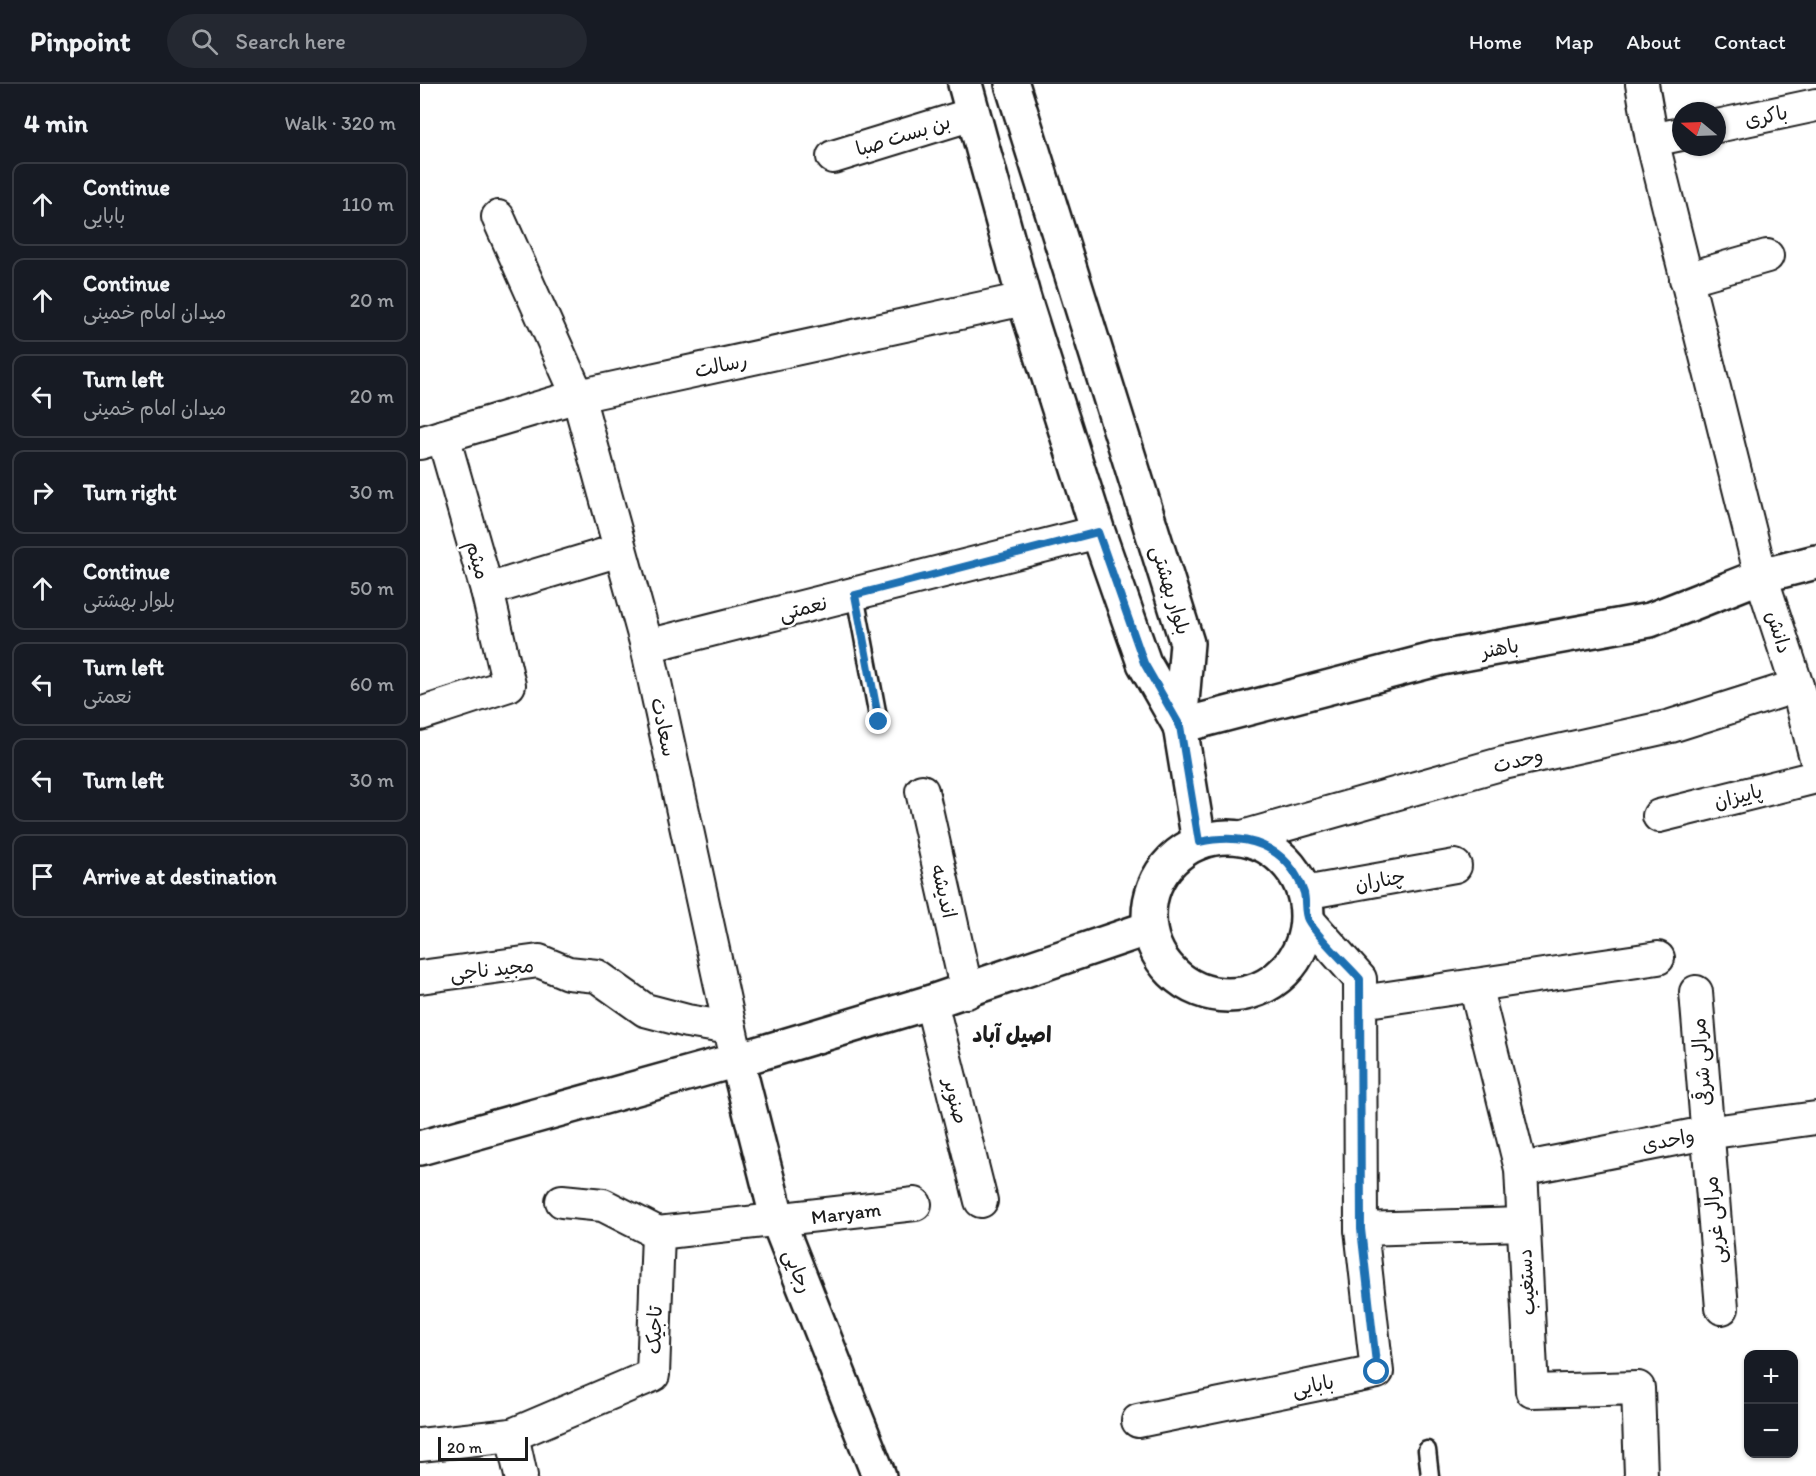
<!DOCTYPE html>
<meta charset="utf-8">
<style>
body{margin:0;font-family:Itim,"Playpen Sans Arabic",sans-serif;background:#242831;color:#f1f3f6}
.controls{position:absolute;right:18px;bottom:18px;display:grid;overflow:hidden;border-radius:12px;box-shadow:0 2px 4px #0004}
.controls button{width:54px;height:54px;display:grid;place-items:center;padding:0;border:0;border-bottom:2px solid #363941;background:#171b24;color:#f1f3f6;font:30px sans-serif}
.compass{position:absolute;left:1252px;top:18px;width:54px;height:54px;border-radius:50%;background:#171b24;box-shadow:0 2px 4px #0004;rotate:289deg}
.scale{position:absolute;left:18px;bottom:15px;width:90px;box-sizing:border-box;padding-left:6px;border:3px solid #1c1c1c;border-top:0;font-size:16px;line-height:21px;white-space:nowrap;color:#1c1c1c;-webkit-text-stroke:4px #fff;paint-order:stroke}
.stop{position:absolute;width:18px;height:18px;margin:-14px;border:4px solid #1f6fb2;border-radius:50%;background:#fff}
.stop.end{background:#1f6fb2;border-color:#fff;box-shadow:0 2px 6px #0008}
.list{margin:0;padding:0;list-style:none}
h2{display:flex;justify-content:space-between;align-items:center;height:78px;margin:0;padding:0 24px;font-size:26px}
h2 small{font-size:20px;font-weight:400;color:#9ea1a6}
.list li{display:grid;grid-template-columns:39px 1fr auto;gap:18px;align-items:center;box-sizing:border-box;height:84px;margin:0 12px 12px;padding:0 12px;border:2px solid #363941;border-radius:12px}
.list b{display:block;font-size:22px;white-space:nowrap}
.list p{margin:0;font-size:20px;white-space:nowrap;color:#9ea1a6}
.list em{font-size:20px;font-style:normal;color:#9ea1a6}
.icon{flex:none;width:33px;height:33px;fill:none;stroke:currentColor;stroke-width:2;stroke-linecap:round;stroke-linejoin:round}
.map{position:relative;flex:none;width:1396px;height:1392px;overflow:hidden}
header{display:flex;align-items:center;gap:36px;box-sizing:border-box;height:84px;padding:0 30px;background:#171b24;border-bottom:2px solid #363941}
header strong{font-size:28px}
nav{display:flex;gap:33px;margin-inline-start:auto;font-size:21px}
.search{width:420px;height:54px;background:#242831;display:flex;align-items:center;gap:15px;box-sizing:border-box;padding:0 21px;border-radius:33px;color:#9ea1a6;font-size:22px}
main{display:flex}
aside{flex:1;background:#171b24}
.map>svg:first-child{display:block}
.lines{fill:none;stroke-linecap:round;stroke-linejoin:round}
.lane-casing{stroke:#1c1c1c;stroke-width:21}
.street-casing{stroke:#1c1c1c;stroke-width:36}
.secondary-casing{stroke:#1c1c1c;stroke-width:38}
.lane{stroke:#fff;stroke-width:16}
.street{stroke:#fff;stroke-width:32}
.secondary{stroke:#fff;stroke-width:33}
.route{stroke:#1f6fb2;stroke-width:8}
.labels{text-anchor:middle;stroke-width:5;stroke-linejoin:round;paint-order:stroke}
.street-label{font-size:20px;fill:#1c1c1c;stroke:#fff}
.quarter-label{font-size:22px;font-weight:bold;fill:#1c1c1c;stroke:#fff}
</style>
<header>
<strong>Pinpoint</strong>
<div class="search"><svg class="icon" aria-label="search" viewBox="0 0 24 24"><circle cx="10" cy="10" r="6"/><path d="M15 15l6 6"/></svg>Search here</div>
<nav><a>Home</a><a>Map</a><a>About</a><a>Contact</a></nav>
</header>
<main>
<aside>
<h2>4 min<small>Walk · 320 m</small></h2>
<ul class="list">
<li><svg class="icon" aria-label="ahead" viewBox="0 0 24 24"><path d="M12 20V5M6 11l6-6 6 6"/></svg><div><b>Continue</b><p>بابایی</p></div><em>110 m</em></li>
<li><svg class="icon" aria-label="ahead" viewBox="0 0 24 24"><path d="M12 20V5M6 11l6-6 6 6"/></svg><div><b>Continue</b><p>میدان امام خمینی</p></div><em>20 m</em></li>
<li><svg class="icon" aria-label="left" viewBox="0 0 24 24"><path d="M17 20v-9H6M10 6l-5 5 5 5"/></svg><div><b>Turn left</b><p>میدان امام خمینی</p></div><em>20 m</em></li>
<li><svg class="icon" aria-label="right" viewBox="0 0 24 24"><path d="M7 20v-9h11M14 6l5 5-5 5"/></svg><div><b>Turn right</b></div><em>30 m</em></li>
<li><svg class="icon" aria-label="ahead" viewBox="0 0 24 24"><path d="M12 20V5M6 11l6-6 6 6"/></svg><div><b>Continue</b><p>بلوار بهشتی</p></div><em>50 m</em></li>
<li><svg class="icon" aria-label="left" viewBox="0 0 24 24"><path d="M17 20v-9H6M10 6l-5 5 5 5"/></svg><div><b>Turn left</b><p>نعمتی</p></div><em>60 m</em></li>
<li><svg class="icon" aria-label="left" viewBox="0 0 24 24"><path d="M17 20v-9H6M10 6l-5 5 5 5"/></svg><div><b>Turn left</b></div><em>30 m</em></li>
<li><svg class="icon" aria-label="arrive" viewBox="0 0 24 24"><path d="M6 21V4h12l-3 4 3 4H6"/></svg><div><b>Arrive at destination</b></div></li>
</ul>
</aside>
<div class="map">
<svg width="1396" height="1392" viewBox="0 0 1396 1392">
<rect width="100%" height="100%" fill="#fff"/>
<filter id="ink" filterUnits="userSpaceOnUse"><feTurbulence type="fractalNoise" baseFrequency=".0167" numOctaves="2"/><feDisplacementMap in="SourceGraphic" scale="12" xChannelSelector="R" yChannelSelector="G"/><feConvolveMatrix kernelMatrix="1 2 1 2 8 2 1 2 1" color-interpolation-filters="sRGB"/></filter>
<g filter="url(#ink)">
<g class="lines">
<defs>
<g id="lane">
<path d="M435,511L459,638"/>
<path d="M1007,1366L1010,1392"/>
</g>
<g id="street">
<path d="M1222,0L1232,56L1341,492L1377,602L1396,674"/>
<path d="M1297,42L1396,21"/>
<path d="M1232,56L1261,50"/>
<path d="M413,73L553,30"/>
<path d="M78,133L158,312L227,562L317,976"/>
<path d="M1266,195L1347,172"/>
<path d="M0,359L158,312L604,215"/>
<path d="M67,506L200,466"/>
<path d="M227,562L678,448"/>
<path d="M0,630L89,601L67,506L23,352"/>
<path d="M502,707L547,908"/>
<path d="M1239,732L1396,693"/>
<path d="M819,754L1084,679L1251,642L1377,602"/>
<path d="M884,809L1035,782"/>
<path d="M0,893L119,877L148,889L177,892L225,926L267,937L310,944"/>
<path d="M1055,901L1101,1085L1112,1307L1218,1304L1221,1392"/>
<path d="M1276,908L1302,1224"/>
<path d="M511,918L561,1117"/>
<path d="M941,918L1238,874"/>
<path d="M1101,1085L1286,1049L1396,1034"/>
<path d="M142,1117L183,1121L238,1149"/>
<path d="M941,1145L1103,1140"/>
<path d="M718,1337L957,1288L941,1145L940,895L887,835"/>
<path d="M92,1351L101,1392"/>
<path d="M0,1361L92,1351L233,1291L238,1149L495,1120"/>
</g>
<g id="secondary">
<path d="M545,0L604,215L678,448L724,579L760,642"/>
<path d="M592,0L767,559L760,642L779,758"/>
<path d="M760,642L1021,574L1230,536L1341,492L1396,478"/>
<circle cx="808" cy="832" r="79"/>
<path d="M317,976L358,1137L459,1392"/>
<path d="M0,1064L317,976L511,918L729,844"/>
</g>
</defs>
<use href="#lane" class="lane-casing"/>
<use href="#street" class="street-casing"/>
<use href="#secondary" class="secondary-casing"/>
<use href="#lane" class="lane"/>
<use href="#street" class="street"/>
<use href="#secondary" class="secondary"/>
</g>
</g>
<g class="lines" filter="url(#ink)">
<path class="route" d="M459,638L435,511L678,448L724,579L760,642L779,758C824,748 868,760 884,809C886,817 884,828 888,836C897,853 927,880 940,895L941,1145L957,1288"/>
</g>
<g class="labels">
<g class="street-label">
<text transform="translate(1346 32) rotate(-12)" y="7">باکری</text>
<text transform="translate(483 51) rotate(-17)" y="7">بن بست صبا</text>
<text transform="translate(301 281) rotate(-12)" y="7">رسالت</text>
<text transform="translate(58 476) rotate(74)" y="7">میثم</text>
<text transform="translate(751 506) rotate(73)" y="7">بلوار بهشتی</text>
<text transform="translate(383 524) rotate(-14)" y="7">نعمتی</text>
<text transform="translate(1359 548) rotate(72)" y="7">دانش</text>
<text transform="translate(1080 564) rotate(-10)" y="7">باهنر</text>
<text transform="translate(244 643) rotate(78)" y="7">سعادت</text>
<text transform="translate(1098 676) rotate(-14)" y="7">وحدت</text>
<text transform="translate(1318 712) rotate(-14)" y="7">پاییزان</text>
<text transform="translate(960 796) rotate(-10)" y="7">چناران</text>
<text transform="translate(524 807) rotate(77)" y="7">اندیشه</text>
<text transform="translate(72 885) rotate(-6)" y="7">مجید ناجی</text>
<text transform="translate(1281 978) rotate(-94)" y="7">مرالی شرقی</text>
<text transform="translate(536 1017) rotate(76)" y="7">صنوبر</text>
<text transform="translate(1248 1056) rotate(-11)" y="7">واحدی</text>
<text transform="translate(426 1129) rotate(-7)" y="7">Maryam</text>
<text transform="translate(1294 1136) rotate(-95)" y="7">مرالی غربی</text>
<text transform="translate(378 1187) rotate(68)" y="7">رجایی</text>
<text transform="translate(1106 1198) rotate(-93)" y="7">دستغیب</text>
<text transform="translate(234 1246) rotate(-88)" y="7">تاجیک</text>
<text transform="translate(893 1301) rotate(-11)" y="7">بابایی</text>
</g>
<g class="quarter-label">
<text x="592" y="958">اصیل آباد</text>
</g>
</g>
</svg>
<div class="controls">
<button>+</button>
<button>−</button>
</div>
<svg class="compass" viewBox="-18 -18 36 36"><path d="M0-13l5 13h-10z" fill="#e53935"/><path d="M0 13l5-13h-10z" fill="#9ea1a6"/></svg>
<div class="scale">20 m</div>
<div class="stop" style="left:957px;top:1288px"></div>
<div class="stop end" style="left:459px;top:638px"></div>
</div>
</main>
